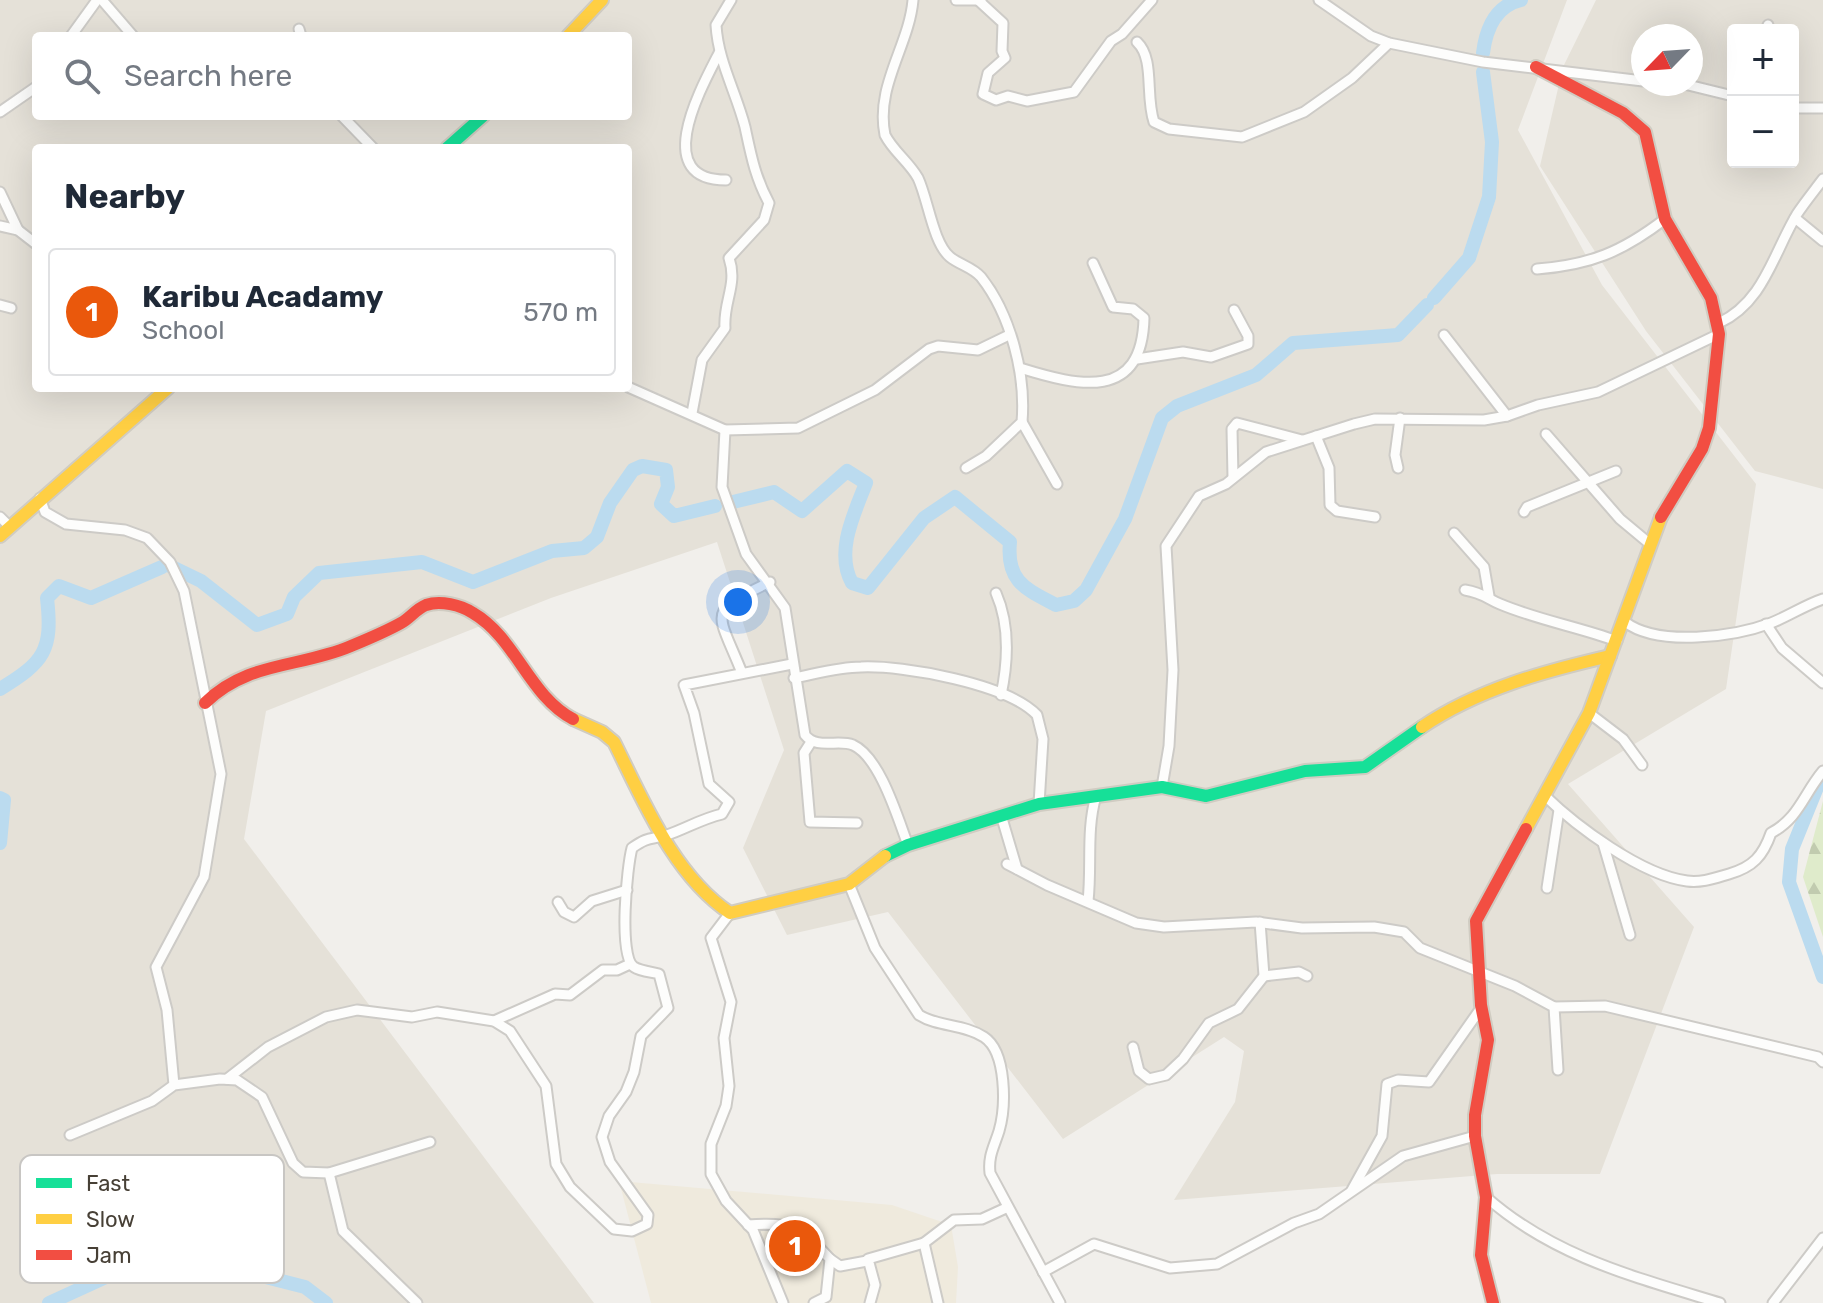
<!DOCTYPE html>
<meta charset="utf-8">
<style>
body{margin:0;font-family:Rubik,sans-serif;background:#f2f2f3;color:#1f2937}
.controls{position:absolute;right:24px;top:24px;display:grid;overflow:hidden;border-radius:8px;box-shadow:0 8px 32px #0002}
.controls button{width:72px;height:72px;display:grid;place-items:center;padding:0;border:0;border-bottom:2px solid #e0e1e3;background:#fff;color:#1f2937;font:40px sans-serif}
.compass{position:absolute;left:1631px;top:24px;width:72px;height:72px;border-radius:50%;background:#fff;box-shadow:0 8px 32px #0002;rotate:245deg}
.you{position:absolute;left:738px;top:602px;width:28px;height:28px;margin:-20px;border:6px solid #fff;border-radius:50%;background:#1a73e8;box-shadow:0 0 0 12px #1a73e833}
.badge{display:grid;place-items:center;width:52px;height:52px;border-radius:50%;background:#ea580c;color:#fff;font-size:26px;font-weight:700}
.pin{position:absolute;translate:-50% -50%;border:4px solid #fff;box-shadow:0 2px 8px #0006}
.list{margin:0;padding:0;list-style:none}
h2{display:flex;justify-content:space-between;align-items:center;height:104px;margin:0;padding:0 32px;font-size:34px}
h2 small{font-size:26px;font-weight:400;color:#747a83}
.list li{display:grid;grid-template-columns:52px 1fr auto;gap:24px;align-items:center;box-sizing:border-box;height:128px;margin:0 16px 16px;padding:0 16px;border:2px solid #e0e1e3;border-radius:8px}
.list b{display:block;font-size:30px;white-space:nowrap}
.list p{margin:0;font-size:26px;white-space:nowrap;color:#747a83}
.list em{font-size:26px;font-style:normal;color:#747a83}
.icon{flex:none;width:44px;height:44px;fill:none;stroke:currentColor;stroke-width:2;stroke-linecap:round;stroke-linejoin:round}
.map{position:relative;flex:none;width:1823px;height:1303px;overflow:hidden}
.search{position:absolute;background:#fff;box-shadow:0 8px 32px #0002;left:32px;top:32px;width:600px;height:88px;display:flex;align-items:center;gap:20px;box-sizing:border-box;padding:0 28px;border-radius:8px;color:#747a83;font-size:30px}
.panel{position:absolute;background:#fff;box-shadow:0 8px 32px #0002;left:32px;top:144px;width:600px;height:248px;border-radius:8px}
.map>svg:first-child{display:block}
.residential{fill:#e5e1d8;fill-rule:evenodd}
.education{fill:#efeadd}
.forest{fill:url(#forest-firs)}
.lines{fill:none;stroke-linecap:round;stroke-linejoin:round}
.river{stroke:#bbdbef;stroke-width:14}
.street-casing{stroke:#cdcbc7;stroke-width:13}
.fast-casing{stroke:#d0ccc2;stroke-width:16}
.slow-casing{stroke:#d0ccc2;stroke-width:16}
.jam-casing{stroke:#d0ccc2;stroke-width:16}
.street{stroke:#fdfdfc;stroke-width:9}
.fast{stroke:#16e098;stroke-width:12}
.slow{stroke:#ffcf43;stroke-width:12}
.jam{stroke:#f24e42;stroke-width:12}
.key{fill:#fff;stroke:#c8c6c3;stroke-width:2}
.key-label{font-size:22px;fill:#474036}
</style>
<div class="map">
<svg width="1823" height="1303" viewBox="0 0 1823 1303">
<defs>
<pattern id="forest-firs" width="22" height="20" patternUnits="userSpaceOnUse" patternTransform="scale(2)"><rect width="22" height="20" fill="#dfebcb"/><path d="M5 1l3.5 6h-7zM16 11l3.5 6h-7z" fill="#c1cbaf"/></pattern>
</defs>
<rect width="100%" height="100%" fill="#f1efeb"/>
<g class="residential">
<path d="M0,0H1567L1518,130L1602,285L1756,484L1726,689L1568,784L1694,927L1600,1174H1497L1174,1200L1235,1102L1244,1051L1224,1037L1063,1139L888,912L787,935L743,848L784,750L717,542L551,598L266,711L244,839L594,1303H0ZM36,36H628V116H36ZM36,148H628V388H36Z"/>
<path d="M1596,0H1823V489L1755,471L1646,331L1540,166L1563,67ZM1733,30H1793V162H1733ZM1643,36H1691V84H1643Z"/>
</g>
<path class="education" d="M619,1181L892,1205L951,1225L958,1267L956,1303H651Z"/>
<path class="forest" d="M1823,801V937L1803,877Z"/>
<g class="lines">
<g class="river">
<path d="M1483,53C1486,29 1495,6 1521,0"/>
<path d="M1434,298L1469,258L1489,197L1492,142L1483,72"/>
<path d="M733,502L774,492L802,511L847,471L866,483C854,514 835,552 852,583L868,588L924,518L955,497L1010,542C1006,582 1026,589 1056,605L1074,601L1086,590L1125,519L1162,418L1177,406L1256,375L1293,343L1398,335L1427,305"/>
<path d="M170,566L201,581L257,625L287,614L294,597L319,573L422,562L473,582L552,551L584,548L597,537L610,503L633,470L642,466L666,470L668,487L661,504L674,516L715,506"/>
<path d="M0,689C44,662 53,651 47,598L59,586L91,598L162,567"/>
<path d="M1820,780L1792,849L1789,882L1823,977"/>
<path d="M0,798L4,800L0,843"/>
<path d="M49,1303L128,1267L246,1272L305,1287L326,1303"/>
</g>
<defs>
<g id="street">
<path d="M102,0L133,36"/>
<path d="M913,0C909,46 875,86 885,135C893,151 909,162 918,178C928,199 933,243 950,257C960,265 972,267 981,277C1011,315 1026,375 1022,422L986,456L966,468"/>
<path d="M956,0H981"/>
<path d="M1319,0L1371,36L1389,43L1483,62L1643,81"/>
<path d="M979,1L1003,23L1002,51L1005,58L988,73L983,94L996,100L1008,96L1027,101L1074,92L1111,41L1122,34L1152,0"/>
<path d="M1768,25L1769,30"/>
<path d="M299,29L301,36"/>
<path d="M71,36L97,0"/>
<path d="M1137,42C1155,59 1145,96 1154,122L1169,129L1242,137L1304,112L1352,78L1389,43"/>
<path d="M719,53C701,88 650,180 726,180"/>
<path d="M1684,84L1733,96"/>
<path d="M1793,108H1823"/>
<path d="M0,112L36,87"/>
<path d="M342,116L373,148"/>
<path d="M0,192L18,230"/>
<path d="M1795,218L1823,241"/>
<path d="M0,226L18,230L36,244"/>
<path d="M1537,269C1590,265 1622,252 1665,219"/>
<path d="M0,305L11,308"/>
<path d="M1719,323C1764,302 1773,254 1797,214C1805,202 1814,191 1823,179"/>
<path d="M1444,335L1507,416L1538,405L1598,392L1719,334"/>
<path d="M1137,359L1183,352L1211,357L1248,344V336L1234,310"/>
<path d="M1020,368C1078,386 1142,402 1144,318L1133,309L1113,307L1093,263"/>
<path d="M628,387L725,430L798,428L875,390L929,349L938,346L978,350L1009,335"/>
<path d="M692,413L702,360L725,328C723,301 738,285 729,258L764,220L769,203C755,177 751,155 745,127C736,92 718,61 716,25L731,0"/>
<path d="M1022,422L1057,484"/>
<path d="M725,430L722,487L746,554L785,608L805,735C817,750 838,739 853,745C880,757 898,819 908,845"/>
<path d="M1546,434L1620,519L1650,544"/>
<path d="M1316,436L1329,468L1330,505L1337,511L1375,517"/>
<path d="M1398,468L1395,455L1400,418"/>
<path d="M1233,478L1232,429L1237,423L1302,440"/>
<path d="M40,498L45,512L66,524L125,530L147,538L170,562L184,591L221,774L204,877L156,967L167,1010L174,1085"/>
<path d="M1524,512L1527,507L1616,471"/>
<path d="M0,517L10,527"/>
<path d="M1454,533L1484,567L1489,596"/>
<path d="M1465,590C1483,593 1486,598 1500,604C1538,620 1579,627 1617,641"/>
<path d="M996,593C1010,625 1008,662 1001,695"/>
<path d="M1625,622C1658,647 1734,637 1771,623C1789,616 1805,605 1823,599"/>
<path d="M1766,624L1782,648L1823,683"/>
<path d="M742,673C717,610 705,613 770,582"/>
<path d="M794,678C815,674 839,667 861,667C903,665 1008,684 1037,715L1043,739L1039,804"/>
<path d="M1589,713L1623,739L1642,765"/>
<path d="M811,742L804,753L810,822L857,823"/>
<path d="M1162,787L1169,746L1173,670L1166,546L1199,496L1226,484L1266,452L1354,424L1375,419L1484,420L1507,416"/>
<path d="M1544,795C1576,826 1641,875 1687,881C1702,883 1715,878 1729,874C1753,867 1763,856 1771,833C1799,818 1803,795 1823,771"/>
<path d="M1001,815L1017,869"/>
<path d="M1603,843L1630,935"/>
<path d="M1007,864L1047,885L1136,923L1164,927L1256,922L1302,928L1374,927L1404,932L1420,948L1515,986L1554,1007L1558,1070"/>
<path d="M849,884L875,948L919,1015C938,1027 964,1024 984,1037C1007,1052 1006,1107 999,1131C994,1147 988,1156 990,1173L1060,1303"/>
<path d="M1547,888L1559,810"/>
<path d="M1088,901C1092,866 1086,830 1096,796"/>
<path d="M558,902L564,912L574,917L592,901L627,890"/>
<path d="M730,913L711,938L731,1002L724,1038L729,1086L726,1106L711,1144V1174L726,1201L753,1230L783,1303"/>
<path d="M1264,976L1299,972L1307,976"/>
<path d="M1554,1007L1605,1006L1818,1057L1823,1062"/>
<path d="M494,1021L555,994L570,995L603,970H617L630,964"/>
<path d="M1133,1047L1139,1071L1149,1079L1166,1075L1183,1059L1209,1023L1238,1009L1264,976L1260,922"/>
<path d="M227,1079L268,1047L326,1017L357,1010L412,1017L437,1012L494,1021L510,1031L546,1086L556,1164L570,1187L614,1229L632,1231L647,1224L648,1215L610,1162L602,1137L609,1116L626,1092L634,1072L641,1036L668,1008L659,974C651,972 640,971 634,967C618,957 627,866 632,848C649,836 650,840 667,835C685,829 701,819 722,814L729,802L709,784L694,713L684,685L792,664"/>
<path d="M70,1135L152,1101L174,1085L220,1079L237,1080L262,1097L293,1163L303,1172L329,1173L430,1142"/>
<path d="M329,1173L343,1231L417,1303"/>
<path d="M1352,1190L1382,1136L1387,1084L1398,1080L1429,1082L1481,1008"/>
<path d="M1486,1197C1554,1257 1635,1277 1720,1303"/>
<path d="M748,1225C792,1222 801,1227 830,1259L826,1297L814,1303"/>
<path d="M830,1259L840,1266L867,1261"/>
<path d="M1043,1272L1094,1244L1170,1268L1217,1264L1294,1223L1319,1214L1403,1156L1475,1136"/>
<path d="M870,1303L875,1285L868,1259L924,1243"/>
<path d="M938,1303L924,1243L954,1220L982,1219L1006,1208"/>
<path d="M1773,1303L1823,1238"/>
</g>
<g id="fast">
<path d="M447,148L483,116"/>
<path d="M885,856L908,845L1039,804L1162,787L1206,796L1305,771L1365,767L1422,727"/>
</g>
<g id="slow">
<path d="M568,36L602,0"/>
<path d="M0,536L168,388"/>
<path d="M573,719L602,732L614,742C643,800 674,876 730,913L849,884L885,856"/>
<path d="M1422,727C1478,689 1545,671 1610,656"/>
<path d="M1526,829L1589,713L1661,517"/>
</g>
<g id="jam">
<path d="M1536,67L1623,113L1645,132L1665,219L1711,298L1719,334L1709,428L1702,449L1661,517"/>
<path d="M205,703C247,661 300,668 351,646C368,639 385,632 401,623C410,618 416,609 426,605C440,600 461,605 473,613C516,638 529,696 573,719"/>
<path d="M1493,1303L1481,1255L1486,1197L1475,1136V1115L1488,1040L1481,1005L1476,921L1526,829"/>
</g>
</defs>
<use href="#street" class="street-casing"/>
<use href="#fast" class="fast-casing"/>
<use href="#slow" class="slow-casing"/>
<use href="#jam" class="jam-casing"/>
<use href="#street" class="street"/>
<use href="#fast" class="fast"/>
<use href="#slow" class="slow"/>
<use href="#jam" class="jam"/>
</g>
<rect x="20" y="1155" width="264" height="128" rx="12" class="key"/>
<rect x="36" y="1178" width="36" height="10" fill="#16e098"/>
<rect x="36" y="1214" width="36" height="10" fill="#ffcf43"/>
<rect x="36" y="1250" width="36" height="10" fill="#f24e42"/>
<g class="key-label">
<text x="86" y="1191">Fast</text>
<text x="86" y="1227">Slow</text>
<text x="86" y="1263">Jam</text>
</g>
</svg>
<div class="controls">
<button>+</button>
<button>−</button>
</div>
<svg class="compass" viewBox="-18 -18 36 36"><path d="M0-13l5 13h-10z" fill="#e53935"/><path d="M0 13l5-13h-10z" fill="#747a83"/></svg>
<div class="you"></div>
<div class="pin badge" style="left:795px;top:1246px">1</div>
<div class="search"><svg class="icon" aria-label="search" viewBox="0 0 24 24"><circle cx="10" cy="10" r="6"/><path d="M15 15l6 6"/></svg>Search here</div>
<section class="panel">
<h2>Nearby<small></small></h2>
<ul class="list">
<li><span class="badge">1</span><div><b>Karibu Acadamy</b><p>School</p></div><em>570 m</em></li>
</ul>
</section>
</div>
